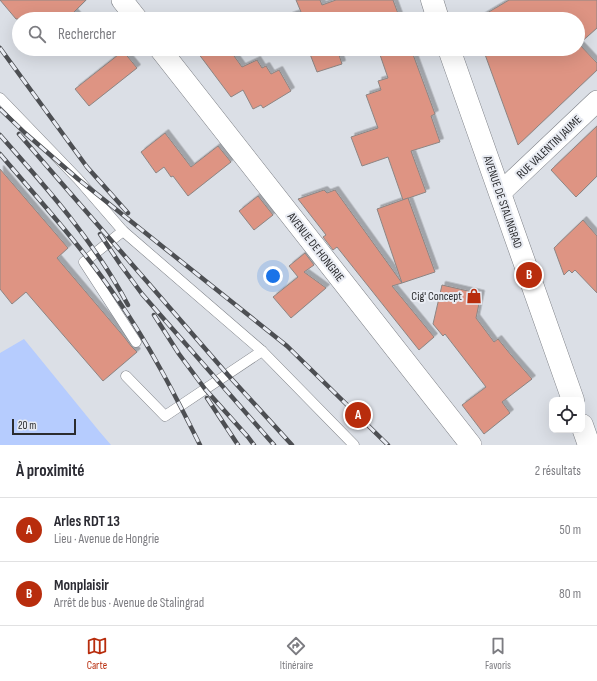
<!DOCTYPE html>
<html lang="fr">
<meta charset="utf-8">
<style>
body{margin:0;font-family:"Sofia Sans Condensed",sans-serif;background:#f2f2f3;color:#2b2b33}
.controls{position:absolute;right:12px;bottom:12px;display:grid;overflow:hidden;border-radius:8px;box-shadow:0 4px 16px #0002}
.controls button{width:36px;height:36px;display:grid;place-items:center;padding:0;border:0;border-bottom:1px solid #e1e1e2;background:#fff;color:#2b2b33;font:20px sans-serif}
.scale{position:absolute;left:12px;bottom:10px;width:64px;box-sizing:border-box;padding-left:4px;border:2px solid #2b2c2f;border-top:0;font-size:11px;line-height:14px;white-space:nowrap;color:#2b2c2f;-webkit-text-stroke:3px #e9ecf3;paint-order:stroke}
.you{position:absolute;left:273px;top:276px;width:14px;height:14px;margin:-10px;border:3px solid #fff;border-radius:50%;background:#1a73e8;box-shadow:0 0 0 6px #1a73e833}
.badge{display:grid;place-items:center;width:26px;height:26px;border-radius:50%;background:#b82d0d;color:#fff;font-size:13px;font-weight:700}
.pin{position:absolute;translate:-50% -50%;border:2px solid #fff;box-shadow:0 1px 4px #0006}
.list{margin:0;padding:0;list-style:none}
h2{display:flex;justify-content:space-between;align-items:center;height:52px;margin:0;padding:0 16px;font-size:17px}
h2 small{font-size:13px;font-weight:400;color:#7c7c81}
.list li{display:grid;grid-template-columns:26px 1fr auto;gap:12px;align-items:center;box-sizing:border-box;height:64px;padding:0 16px;border-top:1px solid #e1e1e2}
.list b{display:block;font-size:15px;white-space:nowrap}
.list p{margin:0;font-size:13px;white-space:nowrap;color:#7c7c81}
.list em{font-size:13px;font-style:normal;color:#7c7c81}
.icon{flex:none;width:22px;height:22px;fill:none;stroke:currentColor;stroke-width:2;stroke-linecap:round;stroke-linejoin:round}
.map{position:relative;flex:none;width:597px;height:445px;overflow:hidden}
.search{position:absolute;background:#fff;box-shadow:0 4px 16px #0002;left:12px;right:12px;top:12px;height:44px;display:flex;align-items:center;gap:10px;box-sizing:border-box;padding:0 14px;border-radius:22px;color:#7c7c81;font-size:15px}
.sheet{height:180px;background:#fff}
nav{display:flex;justify-content:space-around;align-items:center;box-sizing:border-box;height:56px;border-top:1px solid #e1e1e2;background:#fff;font-size:11px;color:#7c7c81}
nav a{display:grid;justify-items:center;gap:2px}
nav .on{color:#b82d0d}
.map>svg:first-child{display:block}
.green{fill:#b6ccfe}
.building{fill:#de9483;stroke:#8d8583;filter:url(#shadow)}
.lines{fill:none;stroke-linecap:round;stroke-linejoin:round}
.service-casing{stroke:#7c7f85;stroke-width:11}
.minor-casing{stroke:#7c7f85;stroke-width:22}
.secondary-casing{stroke:#7c7f85;stroke-width:23}
.service{stroke:#fff;stroke-width:10}
.minor{stroke:#fff;stroke-width:21}
.secondary{stroke:#fff;stroke-width:22}
.rail-casing{stroke:#4d4f53;stroke-width:4.5}
.rail{stroke:#e9ecf3;stroke-width:3;stroke-dasharray:9;stroke-linecap:butt}
.labels{text-anchor:middle;stroke-width:4;stroke-linejoin:round;paint-order:stroke}
.street-label{font-size:12px;fill:#2b2c2f;stroke:#e9ecf3}
.poi-label{font-size:12px;fill:#2b2c2f;stroke:#e9ecf3;text-anchor:end}
</style>
<div class="map">
<svg width="597" height="445" viewBox="0 0 597 445">
<defs>
<filter id="shadow"><feDropShadow dx="3.5" dy="-3.5" stdDeviation="0" flood-color="#0004"/></filter>
</defs>
<rect width="100%" height="100%" fill="#dbdfe6"/>
<path class="green" d="M24,339L99,431L111,445H0V353Z"/>
<g class="building">
<path d="M0,0H86L74,12L80,19H16Z"/>
<path d="M296,0H320L322,5L336,0H393L400,19H290L289,16L301,12Z"/>
<path d="M509,0H597V28L579,44L597,63V70L518,145L483,49H578V19H477Z"/>
<path d="M195,49H229L242,67L257,60L262,68L266,66L271,74L279,70L291,91L263,108L261,105L253,109L243,90L231,97Z"/>
<path d="M308,49H337L342,64L317,72Z"/>
<path d="M378,49H411L435,114L431,116L440,142L411,151L426,192L403,200L388,157L362,166L351,137L378,128L366,95L381,90L378,81L388,78Z"/>
<path d="M123,51L137,68L89,106L75,89Z"/>
<path d="M597,126V176L576,197L551,170Z"/>
<path d="M165,133L191,167L218,146L231,162L188,196L173,176L171,177L164,167L156,173L141,152Z"/>
<path d="M0,169L68,248L57,258L125,338L131,346L137,352L103,381L26,292L12,304L0,289Z"/>
<path d="M324,190L327,193L335,190L402,283L392,286L434,337L419,350L337,247L333,250L323,237L326,235L298,199Z"/>
<path d="M258,196L273,215L254,230L239,211Z"/>
<path d="M408,198L435,272L402,283L377,209Z"/>
<path d="M583,220L597,236V293L575,270L572,273L569,270L564,275L554,248Z"/>
<path d="M305,253L314,265L304,272L326,288L291,318L273,297L298,277L289,266Z"/>
<path d="M442,285L481,294L476,318L494,342L498,339L511,355L532,379L502,402L510,413L484,434L462,405L486,387L445,334L443,336L433,324Z"/>
</g>
<g class="lines">
<defs>
<g id="service">
<path d="M0,98L78,179L123,231L262,351L354,445"/>
<path d="M123,231L84,262L136,342"/>
<path d="M126,376L165,416L262,351"/>
</g>
<g id="minor">
<path d="M122,0L137,19"/>
<path d="M160,49L471,445"/>
<path d="M500,193L597,101"/>
</g>
<g id="secondary">
<path d="M432,0L438,19"/>
<path d="M449,49L573,400"/>
<path d="M582,425L589,445"/>
</g>
</defs>
<use href="#service" class="service-casing"/>
<use href="#minor" class="minor-casing"/>
<use href="#secondary" class="secondary-casing"/>
<use href="#service" class="service"/>
<use href="#minor" class="minor"/>
<use href="#secondary" class="secondary"/>
<defs>
<g id="rail">
<path d="M0,48L87,167L128,213"/>
<path d="M0,109L25,133L78,179L287,346L388,445"/>
<path d="M19,134L228,375L292,445"/>
<path d="M0,135C47,188 94,241 128,305"/>
<path d="M0,154C41,202 83,248 118,300C150,346 175,395 200,445"/>
<path d="M100,234L120,264L142,294L274,445"/>
<path d="M154,315L179,354L205,389L248,437L254,445"/>
<path d="M207,398L238,445"/>
</g>
</defs>
<use href="#rail" class="rail-casing"/>
<use href="#rail" class="rail"/>
</g>
<defs>
<symbol id="shop-bare" viewBox="-9 -9 18 18"><path d="M-5-2.5h2.3a2.7 3.5 0 0 1 5.4 0H5L5.5 6h-11ZM-1.5-2.5h3a1.5 2.3 0 0 0-3 0Z" fill="#b82d0d" stroke="#e9ecf3" stroke-width="2.5" paint-order="stroke"/></symbol>
</defs>
<g fill-rule="evenodd">
<use href="#shop-bare" x="463" y="285" width="22" height="22"/>
</g>
<g class="labels">
<g class="street-label">
<text transform="translate(549 147) rotate(-44)" y="4">RUE VALENTIN JAUME</text>
<text transform="translate(503 202) rotate(71)" y="4">AVENUE DE STALINGRAD</text>
<text transform="translate(316 247) rotate(52)" y="4">AVENUE DE HONGRIE</text>
</g>
<g class="poi-label">
<text x="462" y="300">Cig' Concept</text>
</g>
</g>
</svg>
<div class="controls">
<button><svg class="icon" aria-label="locate" viewBox="0 0 24 24"><circle cx="12" cy="12" r="6"/><path d="M12 2v4M12 18v4M2 12h4M18 12h4"/></svg></button>
</div>
<div class="scale">20 m</div>
<div class="you"></div>
<div class="pin badge" style="left:358px;top:415px">A</div>
<div class="pin badge" style="left:529px;top:275px">B</div>
<div class="search"><svg class="icon" aria-label="search" viewBox="0 0 24 24"><circle cx="10" cy="10" r="6"/><path d="M15 15l6 6"/></svg>Rechercher</div>
</div>
<section class="sheet">
<h2>À proximité<small>2 résultats</small></h2>
<ul class="list">
<li><span class="badge">A</span><div><b>Arles RDT 13</b><p>Lieu · Avenue de Hongrie</p></div><em>50 m</em></li>
<li><span class="badge">B</span><div><b>Monplaisir</b><p>Arrêt de bus · Avenue de Stalingrad</p></div><em>80 m</em></li>
</ul>
</section>
<nav>
<a class="on"><svg class="icon" aria-label="map" viewBox="0 0 24 24"><path d="M3 6l6-2 6 2 6-2v14l-6 2-6-2-6 2zM9 4v14M15 6v14"/></svg>Carte</a>
<a><svg class="icon" aria-label="directions" viewBox="0 0 24 24"><path d="M12 3l9 9-9 9-9-9zM9 14v-3h6M13 9l2 2-2 2"/></svg>Itinéraire</a>
<a><svg class="icon" aria-label="saved" viewBox="0 0 24 24"><path d="M7 4h10v16l-5-4-5 4z"/></svg>Favoris</a>
</nav>
